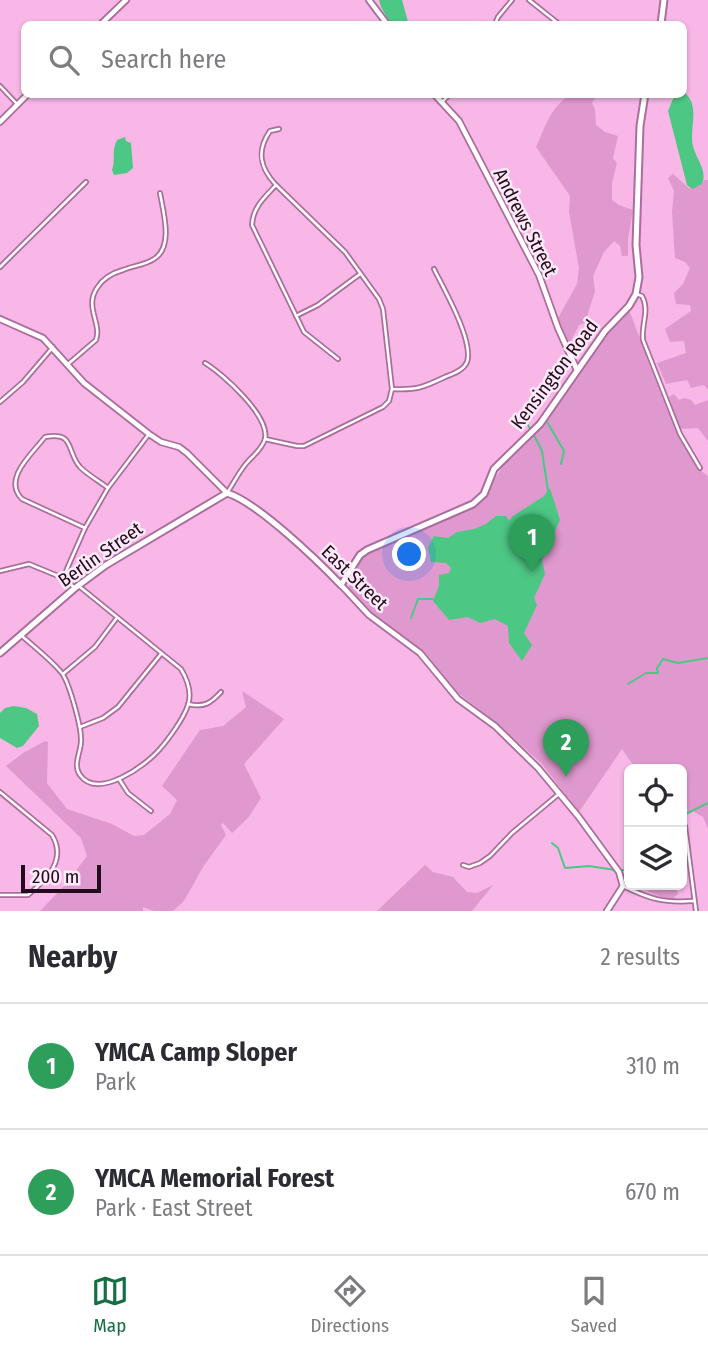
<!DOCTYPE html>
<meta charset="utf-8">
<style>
body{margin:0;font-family:"Fira Sans Condensed",sans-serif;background:#f2f2f3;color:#2b2b33}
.controls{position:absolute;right:21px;bottom:21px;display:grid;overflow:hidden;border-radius:10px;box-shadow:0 2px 5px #0004}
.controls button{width:63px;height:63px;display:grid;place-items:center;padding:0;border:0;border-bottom:2px solid #e1e1e2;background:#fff;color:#2b2b33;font:35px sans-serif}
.scale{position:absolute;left:21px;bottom:18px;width:80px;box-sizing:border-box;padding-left:7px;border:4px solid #220b1d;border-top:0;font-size:19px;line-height:24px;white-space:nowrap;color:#220b1d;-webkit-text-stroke:5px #fde9f7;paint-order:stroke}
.you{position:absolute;left:410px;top:555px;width:24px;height:24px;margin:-18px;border:5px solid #fff;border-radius:50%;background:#1a73e8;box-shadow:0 0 0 10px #1a73e833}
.badge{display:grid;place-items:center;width:46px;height:46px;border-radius:50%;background:#146e42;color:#fff;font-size:23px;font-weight:700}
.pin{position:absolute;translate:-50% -58px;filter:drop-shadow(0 2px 4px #0008)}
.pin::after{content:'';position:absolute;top:37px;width:24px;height:21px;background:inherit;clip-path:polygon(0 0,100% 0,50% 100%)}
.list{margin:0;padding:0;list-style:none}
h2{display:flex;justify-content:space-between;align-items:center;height:91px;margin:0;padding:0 28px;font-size:30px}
h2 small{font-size:23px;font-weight:400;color:#7c7c81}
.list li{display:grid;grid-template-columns:46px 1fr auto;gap:21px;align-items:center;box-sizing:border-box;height:126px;padding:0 28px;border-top:2px solid #e1e1e2}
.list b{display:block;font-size:26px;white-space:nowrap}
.list p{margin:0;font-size:23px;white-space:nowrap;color:#7c7c81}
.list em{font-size:23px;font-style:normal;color:#7c7c81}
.icon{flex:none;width:38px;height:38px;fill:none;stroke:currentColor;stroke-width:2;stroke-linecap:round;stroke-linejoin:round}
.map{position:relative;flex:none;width:708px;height:911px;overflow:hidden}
.search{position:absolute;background:#fff;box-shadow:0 2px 5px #0004;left:21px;right:21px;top:21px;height:77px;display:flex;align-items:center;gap:18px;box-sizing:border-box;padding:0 24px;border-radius:10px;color:#7c7c81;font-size:26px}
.sheet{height:343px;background:#fff}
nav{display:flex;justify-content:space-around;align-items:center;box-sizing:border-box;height:98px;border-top:2px solid #e1e1e2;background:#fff;font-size:19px;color:#7c7c81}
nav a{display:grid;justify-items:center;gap:4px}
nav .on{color:#146e42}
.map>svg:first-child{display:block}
.green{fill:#e099ce}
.water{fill:#4dc784}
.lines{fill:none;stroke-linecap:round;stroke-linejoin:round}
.stream{stroke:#4dc784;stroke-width:2}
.minor-casing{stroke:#aa6e9c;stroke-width:6}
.tertiary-casing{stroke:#aa6e9c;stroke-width:8}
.secondary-casing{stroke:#aa6e9c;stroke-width:9}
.minor{stroke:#fff;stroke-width:2.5}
.tertiary{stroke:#fff;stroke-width:4.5}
.secondary{stroke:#fff;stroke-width:5}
.labels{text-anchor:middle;stroke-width:5;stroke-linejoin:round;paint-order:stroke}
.street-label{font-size:19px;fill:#220b1d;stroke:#fde9f7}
</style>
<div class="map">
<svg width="708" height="911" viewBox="0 0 708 911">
<rect width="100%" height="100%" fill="#f8b7e7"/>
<g class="green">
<path d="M571,95H597L592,103L595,109L596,125L605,132L618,136L613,158L617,163L612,183V200L619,205L633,210L628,239V256H622L620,246L614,241L604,252L593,276L595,291L585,323L579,325L569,345L557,320L577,284L579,268L569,212L570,196L536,147C545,128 551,105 571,95Z"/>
<path d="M673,174L690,189L702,184L704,180H708V390L704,385L691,388L687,380L666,384L657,363L686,353L684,341L670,342L665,329L691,311L690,305L676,304L674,293L683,284L690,268L685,262L675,258L672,212L674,191L668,178Z"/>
<path d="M629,310C643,345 681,459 708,476V829L703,817L693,811L689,812L682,821V769H636L622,749L579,812L541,763L493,720L453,689L419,648L378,619L348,588L364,554L481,502L504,464L544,422L609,332Z"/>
<path d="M674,394L679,400L684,398L691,400L695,405L708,400V441L698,428L679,429L669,397Z"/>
<path d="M242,691L284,719L244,764L261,798L248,818L232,833L223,823L221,825L226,835L203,867L184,901L173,911H154L143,907V911H40L66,884L87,856L81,838L6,766L23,753L45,741L48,742L47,783L67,809L112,824L134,836L144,835L170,814L177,800L162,786L200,730L223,726L246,707Z"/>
<path d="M425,865L433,872L453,877L467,892L477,893L493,885L472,911H377Z"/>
<path d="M639,885H675L678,894L672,899C659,898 649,892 639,885Z"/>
</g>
<g class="water">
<path d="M379,0H402L408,22L406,24L390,23L381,7Z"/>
<path d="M684,92C701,106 689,127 693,146C696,159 708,171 702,184L692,189L687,185L668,111L673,99L678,95L684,94Z"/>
<path d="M125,137L126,141L131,143L133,168L127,173L114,175L112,170C116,160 111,151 117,140Z"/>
<path d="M550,488L560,520L542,560L545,574L534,598L537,605L524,633L532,645L522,661L509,643L508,626L495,619L480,623L468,617L449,620L433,601L439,586V575L449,573L451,568L446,563L431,562L428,548L434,536L448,538L457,532L474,529L486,524L496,516H506L509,521L513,516L544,496Z"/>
<path d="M14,706L26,708L37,714L39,726L23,746L17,748L0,738V713L5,708Z"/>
</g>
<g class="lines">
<g class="stream">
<path d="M529,415L526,422L531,430"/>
<path d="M546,420L564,451L561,464"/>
<path d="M534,435L542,451L548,491"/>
<path d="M411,618L418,599H433"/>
<path d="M628,684L646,673H658L657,668L663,659L678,663L708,658"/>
<path d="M682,816L708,803"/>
<path d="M552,843L558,848L565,868L589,866L615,870"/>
<path d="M620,870H629"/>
</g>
<defs>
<g id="minor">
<path d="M529,0L559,24"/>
<path d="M495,24L498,17L512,0"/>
<path d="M0,86L17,104"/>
<path d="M442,102L450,94"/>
<path d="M276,185C264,198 253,207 252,225L304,332L338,359"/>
<path d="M0,267L86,182"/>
<path d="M636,294L642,296C650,310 641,325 643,340L680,434L700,468"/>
<path d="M296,316L318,305L360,274"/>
<path d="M205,363C223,374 270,416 265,439C262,450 251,457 245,465C238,474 233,484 227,493"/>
<path d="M67,365L96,340C102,323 84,307 97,288C103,278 112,273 123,270C132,266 145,265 154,259C174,247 163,211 160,193"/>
<path d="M392,389C417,390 422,388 445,377C452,374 463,371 467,362C474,341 444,289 434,269"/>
<path d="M0,402L23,382L53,347"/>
<path d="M265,439L297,446H304L383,407L389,401L392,389L383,309L379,299L345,252L276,185C260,168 256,151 270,131L279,129"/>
<path d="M85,528L22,499C2,479 32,454 45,437C75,431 66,451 80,467C88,475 99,481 108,488"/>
<path d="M0,571L29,564L63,578L75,588"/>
<path d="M63,578L85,528L108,488L149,434"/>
<path d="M21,635C34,647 50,659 61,672C69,681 81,726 81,739C82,751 72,764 80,775C98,800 145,766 159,750C168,740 184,718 188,705C192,693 187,679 181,669L80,587"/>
<path d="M63,674L95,647L116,619"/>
<path d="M188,704C204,708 211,703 221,692"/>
<path d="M80,727L103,718L118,707L161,654"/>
<path d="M119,779L128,793L151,811"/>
<path d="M0,792L52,835C67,860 47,879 28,895H0"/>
<path d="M685,826L696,911"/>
<path d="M463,865L469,867L480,863L490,856L512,833L560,793"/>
<path d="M623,886C650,899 663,903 693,901"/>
</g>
<g id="tertiary">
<path d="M369,0L387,24"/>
<path d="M101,24L126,0"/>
<path d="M434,94L459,121L539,275L558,328L577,370"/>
<path d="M0,122L28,94"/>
<path d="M0,319L43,338L84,383L149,434L161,442L179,447L187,453L227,493"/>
<path d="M341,585L369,615L420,653L458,699L495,726L538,768L578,816L619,872L623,886L607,911"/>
</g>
<g id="secondary">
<path d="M661,24L664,0"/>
<path d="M0,653L75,588L106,565L227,493C257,502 318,561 341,585L360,555L367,550L473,504L484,494L494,469L540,424L605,331L629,306L636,294L639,277L636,245L640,126L645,94"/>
</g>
</defs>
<use href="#minor" class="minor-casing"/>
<use href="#tertiary" class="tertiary-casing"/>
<use href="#secondary" class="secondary-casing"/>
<use href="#minor" class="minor"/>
<use href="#tertiary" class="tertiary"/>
<use href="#secondary" class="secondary"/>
</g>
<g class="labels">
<g class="street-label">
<text transform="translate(526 222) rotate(63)" y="7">Andrews Street</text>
<text transform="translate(554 374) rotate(-53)" y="7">Kensington Road</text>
<text transform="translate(100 554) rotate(-35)" y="7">Berlin Street</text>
<text transform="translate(355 577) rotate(44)" y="7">East Street</text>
</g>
</g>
</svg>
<div class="controls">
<button><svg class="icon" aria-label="locate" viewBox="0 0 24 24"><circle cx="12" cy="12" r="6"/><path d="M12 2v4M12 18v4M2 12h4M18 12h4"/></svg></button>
<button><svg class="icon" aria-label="layers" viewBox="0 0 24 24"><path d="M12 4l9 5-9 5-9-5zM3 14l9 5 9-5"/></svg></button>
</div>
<div class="scale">200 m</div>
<div class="you"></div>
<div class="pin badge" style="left:532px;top:572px;background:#2e9e5b">1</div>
<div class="pin badge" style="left:566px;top:777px;background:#2e9e5b">2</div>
<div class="search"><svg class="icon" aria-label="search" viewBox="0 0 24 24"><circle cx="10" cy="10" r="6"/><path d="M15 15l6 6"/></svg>Search here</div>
</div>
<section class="sheet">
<h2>Nearby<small>2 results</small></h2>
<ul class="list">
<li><span class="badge" style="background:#2e9e5b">1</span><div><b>YMCA Camp Sloper</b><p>Park</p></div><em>310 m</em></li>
<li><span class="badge" style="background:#2e9e5b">2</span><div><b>YMCA Memorial Forest</b><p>Park · East Street</p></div><em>670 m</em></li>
</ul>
</section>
<nav>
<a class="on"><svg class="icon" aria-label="map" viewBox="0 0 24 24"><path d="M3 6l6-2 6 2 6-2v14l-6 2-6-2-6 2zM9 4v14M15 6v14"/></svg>Map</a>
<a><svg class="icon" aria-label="directions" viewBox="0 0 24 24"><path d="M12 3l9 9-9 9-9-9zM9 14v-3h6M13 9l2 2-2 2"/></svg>Directions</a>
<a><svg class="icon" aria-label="saved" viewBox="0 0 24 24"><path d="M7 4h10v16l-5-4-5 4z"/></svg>Saved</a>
</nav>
